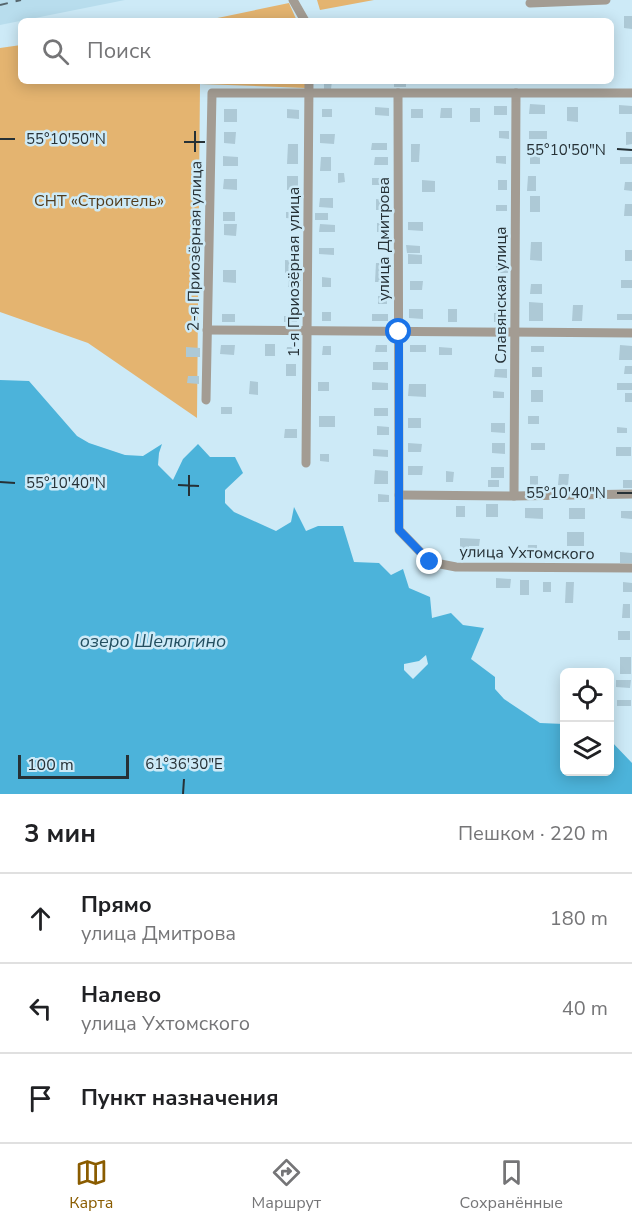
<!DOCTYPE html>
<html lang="ru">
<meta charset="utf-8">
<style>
body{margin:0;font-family:"Nunito Sans",sans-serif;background:#f2f2f2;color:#202124}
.controls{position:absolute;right:18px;bottom:18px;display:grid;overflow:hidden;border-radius:9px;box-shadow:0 3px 15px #0003}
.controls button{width:54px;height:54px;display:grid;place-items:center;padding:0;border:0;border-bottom:2px solid #e0e0e0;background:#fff;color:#202124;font:30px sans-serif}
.scale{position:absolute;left:18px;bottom:15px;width:111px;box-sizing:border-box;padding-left:6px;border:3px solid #263136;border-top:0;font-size:16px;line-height:21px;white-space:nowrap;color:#263136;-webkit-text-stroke:4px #cdeaf7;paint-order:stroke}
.stop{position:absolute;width:18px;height:18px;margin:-14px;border:4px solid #1a73e8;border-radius:50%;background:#fff}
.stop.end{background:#1a73e8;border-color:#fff;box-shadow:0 2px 6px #0008}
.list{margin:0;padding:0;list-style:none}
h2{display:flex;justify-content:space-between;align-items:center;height:78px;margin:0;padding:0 24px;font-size:26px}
h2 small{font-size:20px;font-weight:400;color:#757577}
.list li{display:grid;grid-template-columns:39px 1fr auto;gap:18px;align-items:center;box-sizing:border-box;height:90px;padding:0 24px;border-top:2px solid #e0e0e0}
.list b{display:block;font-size:22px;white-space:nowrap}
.list p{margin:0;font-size:20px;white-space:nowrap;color:#757577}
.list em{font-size:20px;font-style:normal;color:#757577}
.icon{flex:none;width:33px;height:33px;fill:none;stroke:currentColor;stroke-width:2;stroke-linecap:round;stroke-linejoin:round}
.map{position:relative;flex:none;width:632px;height:794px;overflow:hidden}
.search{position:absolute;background:#fff;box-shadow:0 3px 15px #0003;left:18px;right:18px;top:18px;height:66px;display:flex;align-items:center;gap:15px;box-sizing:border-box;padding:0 21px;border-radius:9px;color:#757577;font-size:22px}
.sheet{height:348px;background:#fff}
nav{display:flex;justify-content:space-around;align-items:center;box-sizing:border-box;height:84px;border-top:2px solid #e0e0e0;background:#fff;font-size:16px;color:#757577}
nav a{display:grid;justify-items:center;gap:3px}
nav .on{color:#8a5c00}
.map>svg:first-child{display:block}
.built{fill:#b8dded}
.green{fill:#e4b470}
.water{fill:#4cb3da;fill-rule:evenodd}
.building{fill:#adc9d6}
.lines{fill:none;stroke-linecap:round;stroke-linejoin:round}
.minor{stroke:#a39c93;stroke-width:9}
.rail{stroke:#56666d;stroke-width:2;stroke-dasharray:8 8;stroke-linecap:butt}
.route{stroke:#1a73e8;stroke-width:8}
.ticks{fill:none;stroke:#263136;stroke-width:2}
.labels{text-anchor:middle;stroke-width:5;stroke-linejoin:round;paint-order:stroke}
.park-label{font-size:16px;fill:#523c1c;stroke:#cdeaf7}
.street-label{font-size:16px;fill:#263136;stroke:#cdeaf7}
.water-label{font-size:18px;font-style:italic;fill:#234f60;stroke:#cdeaf7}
.ticks-label{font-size:15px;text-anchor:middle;fill:#263136;stroke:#cdeaf7;stroke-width:5;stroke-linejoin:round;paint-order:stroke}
</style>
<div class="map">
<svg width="632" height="794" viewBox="0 0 632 794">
<rect width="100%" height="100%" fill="#cdeaf7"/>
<path class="built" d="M0,0H125L0,25Z"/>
<g class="green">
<path d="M317,0H374L320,10Z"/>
<path d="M289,3L297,21H203Z"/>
<path d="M21,45V81H306V88L200,84L197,418L88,343L0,312V48Z"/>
</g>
<path class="water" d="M0,380L29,381L77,436L89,443L125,455L143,456L162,444L159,453L158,465L173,480L183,459L198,444L210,457H235L243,473L225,490V503L234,512L276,531L291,522L294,507L306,531L318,526H343L354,562L379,563L391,575L403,569L409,588L430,597L432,618L451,613L463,625L484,628L471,659L495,677V689L504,699L540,723L564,724V772H610V740L632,763V794H0ZM426,655L428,664L413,679L404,670V664L419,661Z"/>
<g class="building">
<path d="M624,16H632V29L624,28Z"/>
<path d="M324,81H332L331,89H324Z"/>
<rect x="394" y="81" width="12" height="6"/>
<path d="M530,104L545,105V114H529Z"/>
<path d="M619,105L632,106V114H619Z"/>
<rect x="494" y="106" width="13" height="9"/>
<path d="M375,107L389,108V116L375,115Z"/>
<path d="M567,107H578V122L567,121Z"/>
<path d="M441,108H452V118H440Z"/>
<rect x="470" y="108" width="10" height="14"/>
<rect x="224" y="109" width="13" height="13"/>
<path d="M287,109L299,110V119L287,118Z"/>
<rect x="322" y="109" width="10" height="8"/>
<rect x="411" y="109" width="12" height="9"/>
<path d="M499,131H509V139L499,138Z"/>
<rect x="529" y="131" width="18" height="8"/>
<path d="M224,132H236L235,144L224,143Z"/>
<path d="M626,132H632V144L626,145Z"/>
<path d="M320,134H335L334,144L320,143Z"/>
<path d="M372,143H387V150H371Z"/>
<path d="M288,144H298V164H287Z"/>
<path d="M411,144H420L419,162H411Z"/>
<path d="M223,156L238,157V166H223Z"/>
<path d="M496,156H506V164L496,163Z"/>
<path d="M530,156L540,157V164H530Z"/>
<path d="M321,157H331V171H320Z"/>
<path d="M375,157H388V165H374Z"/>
<rect x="620" y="157" width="12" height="7"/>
<path d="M338,173H344L345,182L338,183Z"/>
<path d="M287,176H298V189L287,190Z"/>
<path d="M528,176H536V191H527Z"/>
<rect x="372" y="178" width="15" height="7"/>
<path d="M224,179H237V190L223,189Z"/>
<path d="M422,180L435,181V192H422Z"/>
<rect x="498" y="180" width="9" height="10"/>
<path d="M625,182H632V191L624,190Z"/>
<rect x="530" y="196" width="10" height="16"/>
<path d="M320,198H333V208L319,207Z"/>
<path d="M376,199L387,200V210H376Z"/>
<path d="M625,204H632V216H624Z"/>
<rect x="496" y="205" width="11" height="6"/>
<rect x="223" y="212" width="12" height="9"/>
<path d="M286,212H298V219L286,218Z"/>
<rect x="315" y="213" width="13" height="7"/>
<path d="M408,222H423V231L408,230Z"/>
<rect x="377" y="223" width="11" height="9"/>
<path d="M224,224H237L236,236L224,235Z"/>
<path d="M320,224L335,225V232H319Z"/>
<path d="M531,242H542V261L530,260Z"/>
<rect x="377" y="245" width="10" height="6"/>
<path d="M406,245L420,246V253H407Z"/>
<path d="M319,248H334V255L319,254Z"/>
<path d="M496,250H507L508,273H496Z"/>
<rect x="625" y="250" width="7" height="11"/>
<path d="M408,254L422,255V264H408Z"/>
<path d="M285,260L299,261L298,273H285Z"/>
<path d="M376,263H387V282H375Z"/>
<path d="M223,270H236V283L223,282Z"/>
<path d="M322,277L331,278V287H322Z"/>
<path d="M498,278H508V287L498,288Z"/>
<path d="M289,280H301V287H288Z"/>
<rect x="621" y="280" width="11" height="8"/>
<path d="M410,281H423L422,290H410Z"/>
<path d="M531,284H542V294H530Z"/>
<rect x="378" y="296" width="9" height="8"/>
<path d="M529,302L543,303V321H529Z"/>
<path d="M573,305H583L582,321H572Z"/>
<path d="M409,309H423V319L409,318Z"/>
<rect x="448" y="309" width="9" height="13"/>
<rect x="322" y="312" width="9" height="9"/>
<path d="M494,313L506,314V322H494Z"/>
<rect x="222" y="314" width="13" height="8"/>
<rect x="372" y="314" width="16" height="7"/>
<rect x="617" y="314" width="15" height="6"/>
<rect x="284" y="316" width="13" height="6"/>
<rect x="265" y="344" width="10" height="12"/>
<path d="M221,345H235L234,355L220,354Z"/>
<path d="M376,345H387V352H375Z"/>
<rect x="410" y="345" width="16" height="7"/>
<path d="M496,345H506V352L496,351Z"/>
<path d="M620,345L632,346V360H619Z"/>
<path d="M323,346H331V355H322Z"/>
<rect x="531" y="346" width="13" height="6"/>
<path d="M186,347L200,348V357H186Z"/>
<path d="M287,347H296V354H286Z"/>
<path d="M439,347L452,348V355H439Z"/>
<rect x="373" y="362" width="15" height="8"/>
<rect x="286" y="364" width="10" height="12"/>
<path d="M625,366H632V374H624Z"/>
<rect x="532" y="367" width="10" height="10"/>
<path d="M495,369H507V378L494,377Z"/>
<path d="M188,376H199V384L187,383Z"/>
<path d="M250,381L258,382V395L249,394Z"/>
<rect x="318" y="382" width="11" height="9"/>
<path d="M372,382L388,383V390H372Z"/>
<rect x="617" y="383" width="15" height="7"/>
<path d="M409,384H426V397L408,396Z"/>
<rect x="531" y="390" width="12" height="12"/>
<path d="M493,391L504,392V398H493Z"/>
<rect x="625" y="393" width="7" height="9"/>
<rect x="221" y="407" width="11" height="7"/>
<rect x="374" y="408" width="14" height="8"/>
<rect x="319" y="416" width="16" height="11"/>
<rect x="528" y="416" width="11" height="8"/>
<rect x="408" y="418" width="13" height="10"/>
<path d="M491,423H505V433L491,432Z"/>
<path d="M377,426L389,427V435H377Z"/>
<path d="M617,427L627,428V433H617Z"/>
<path d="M285,429H297V438H284Z"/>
<path d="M408,443L422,444L421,452H408Z"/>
<path d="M492,443H505V454L492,453Z"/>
<rect x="531" y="443" width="14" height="7"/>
<rect x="616" y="447" width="15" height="9"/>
<path d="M373,449L388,450V457L373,456Z"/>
<path d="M320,454H329V462L320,461Z"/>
<path d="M408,466H423L422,475H408Z"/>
<rect x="491" y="467" width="13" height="11"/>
<path d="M375,470L388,471V484H374Z"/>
<path d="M446,471L454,472L453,482H446Z"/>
<path d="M559,474H569L568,486L558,485Z"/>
<path d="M530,476H538V488L530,487Z"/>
<rect x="488" y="480" width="11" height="7"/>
<rect x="623" y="480" width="9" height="8"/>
<path d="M378,494L389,495V502H378Z"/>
<rect x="486" y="504" width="12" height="13"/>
<rect x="456" y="506" width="9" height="11"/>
<path d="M525,508H543V519L525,518Z"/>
<rect x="569" y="508" width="16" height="11"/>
<path d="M621,511H632V519L621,518Z"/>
<rect x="567" y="532" width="17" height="14"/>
<path d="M460,538L480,539L479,546H469V553L460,552Z"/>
<path d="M528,545H537V557H527Z"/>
<path d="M620,552L632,553V563H620Z"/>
<path d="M496,578L511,579L510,588H496Z"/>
<rect x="520" y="580" width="9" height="15"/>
<rect x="543" y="582" width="8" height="10"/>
<path d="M566,582H574L573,603H565Z"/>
<path d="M623,582L632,583V592H623Z"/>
<path d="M623,604H630V618H622Z"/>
<rect x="618" y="631" width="12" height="9"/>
<rect x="620" y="657" width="11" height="17"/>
<path d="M616,680H631L630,688L616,687Z"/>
<rect x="617" y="700" width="14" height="6"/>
</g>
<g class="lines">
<g class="minor">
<path d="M293,0L305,21"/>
<path d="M530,3L606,0"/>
<path d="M398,93L399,530L430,562L456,567L632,568"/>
<path d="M207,330L632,333"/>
<path d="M206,400L212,93H632"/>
<path d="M306,463L309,81"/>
<path d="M399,495L514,496L632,494"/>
<path d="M514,496L516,93"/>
</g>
<path class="rail" d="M0,5L21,0"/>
</g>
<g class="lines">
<path class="route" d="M399,332V530L430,562"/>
</g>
<path class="ticks" d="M0,139H15M184,142H205M617,149L632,150M195,152V131M0,482L15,483M178,485L199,486M617,493H632M189,496V475M183,794L184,779"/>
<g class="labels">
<g class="park-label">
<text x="99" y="206">СНТ «Строитель»</text>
</g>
<g class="street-label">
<text transform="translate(383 239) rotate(-90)" y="6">улица Дмитрова</text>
<text transform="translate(194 246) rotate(-89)" y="6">2-я Приозёрная улица</text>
<text transform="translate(293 272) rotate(-90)" y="6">1-я Приозёрная улица</text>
<text transform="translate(500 295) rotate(-90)" y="6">Славянская улица</text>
<text transform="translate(527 552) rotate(1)" y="6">улица Ухтомского</text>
</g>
<g class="water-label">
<text x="153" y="647">озеро Шелюгино</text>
</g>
</g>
<g class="ticks-label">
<text x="66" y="144">55°10'50"N</text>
<text x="566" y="155">55°10'50"N</text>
<text x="66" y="488">55°10'40"N</text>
<text x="566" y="498">55°10'40"N</text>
<text x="184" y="769">61°36'30"E</text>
</g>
</svg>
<div class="controls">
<button><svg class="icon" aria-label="locate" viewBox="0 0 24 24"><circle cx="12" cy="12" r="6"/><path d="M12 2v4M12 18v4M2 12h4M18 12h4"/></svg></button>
<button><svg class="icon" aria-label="layers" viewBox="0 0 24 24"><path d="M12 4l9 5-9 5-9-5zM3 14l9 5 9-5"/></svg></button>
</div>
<div class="scale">100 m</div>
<div class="stop" style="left:399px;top:332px"></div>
<div class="stop end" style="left:430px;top:562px"></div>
<div class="search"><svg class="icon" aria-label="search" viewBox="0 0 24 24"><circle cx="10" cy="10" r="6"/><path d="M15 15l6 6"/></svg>Поиск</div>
</div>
<section class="sheet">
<h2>3 мин<small>Пешком · 220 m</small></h2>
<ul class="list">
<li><svg class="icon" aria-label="ahead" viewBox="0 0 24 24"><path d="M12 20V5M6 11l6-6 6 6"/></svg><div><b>Прямо</b><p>улица Дмитрова</p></div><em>180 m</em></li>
<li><svg class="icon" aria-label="left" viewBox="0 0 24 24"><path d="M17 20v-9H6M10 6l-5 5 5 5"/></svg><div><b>Налево</b><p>улица Ухтомского</p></div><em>40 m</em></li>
<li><svg class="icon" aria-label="arrive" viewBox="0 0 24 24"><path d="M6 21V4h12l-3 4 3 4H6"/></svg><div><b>Пункт назначения</b></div></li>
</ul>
</section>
<nav>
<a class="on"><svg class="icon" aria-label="map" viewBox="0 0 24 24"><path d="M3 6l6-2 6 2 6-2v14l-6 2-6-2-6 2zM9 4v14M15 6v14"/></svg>Карта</a>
<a><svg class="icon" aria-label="directions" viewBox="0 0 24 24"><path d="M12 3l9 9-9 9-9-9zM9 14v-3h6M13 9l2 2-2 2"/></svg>Маршрут</a>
<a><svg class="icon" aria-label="saved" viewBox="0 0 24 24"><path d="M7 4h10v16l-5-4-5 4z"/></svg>Сохранённые</a>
</nav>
